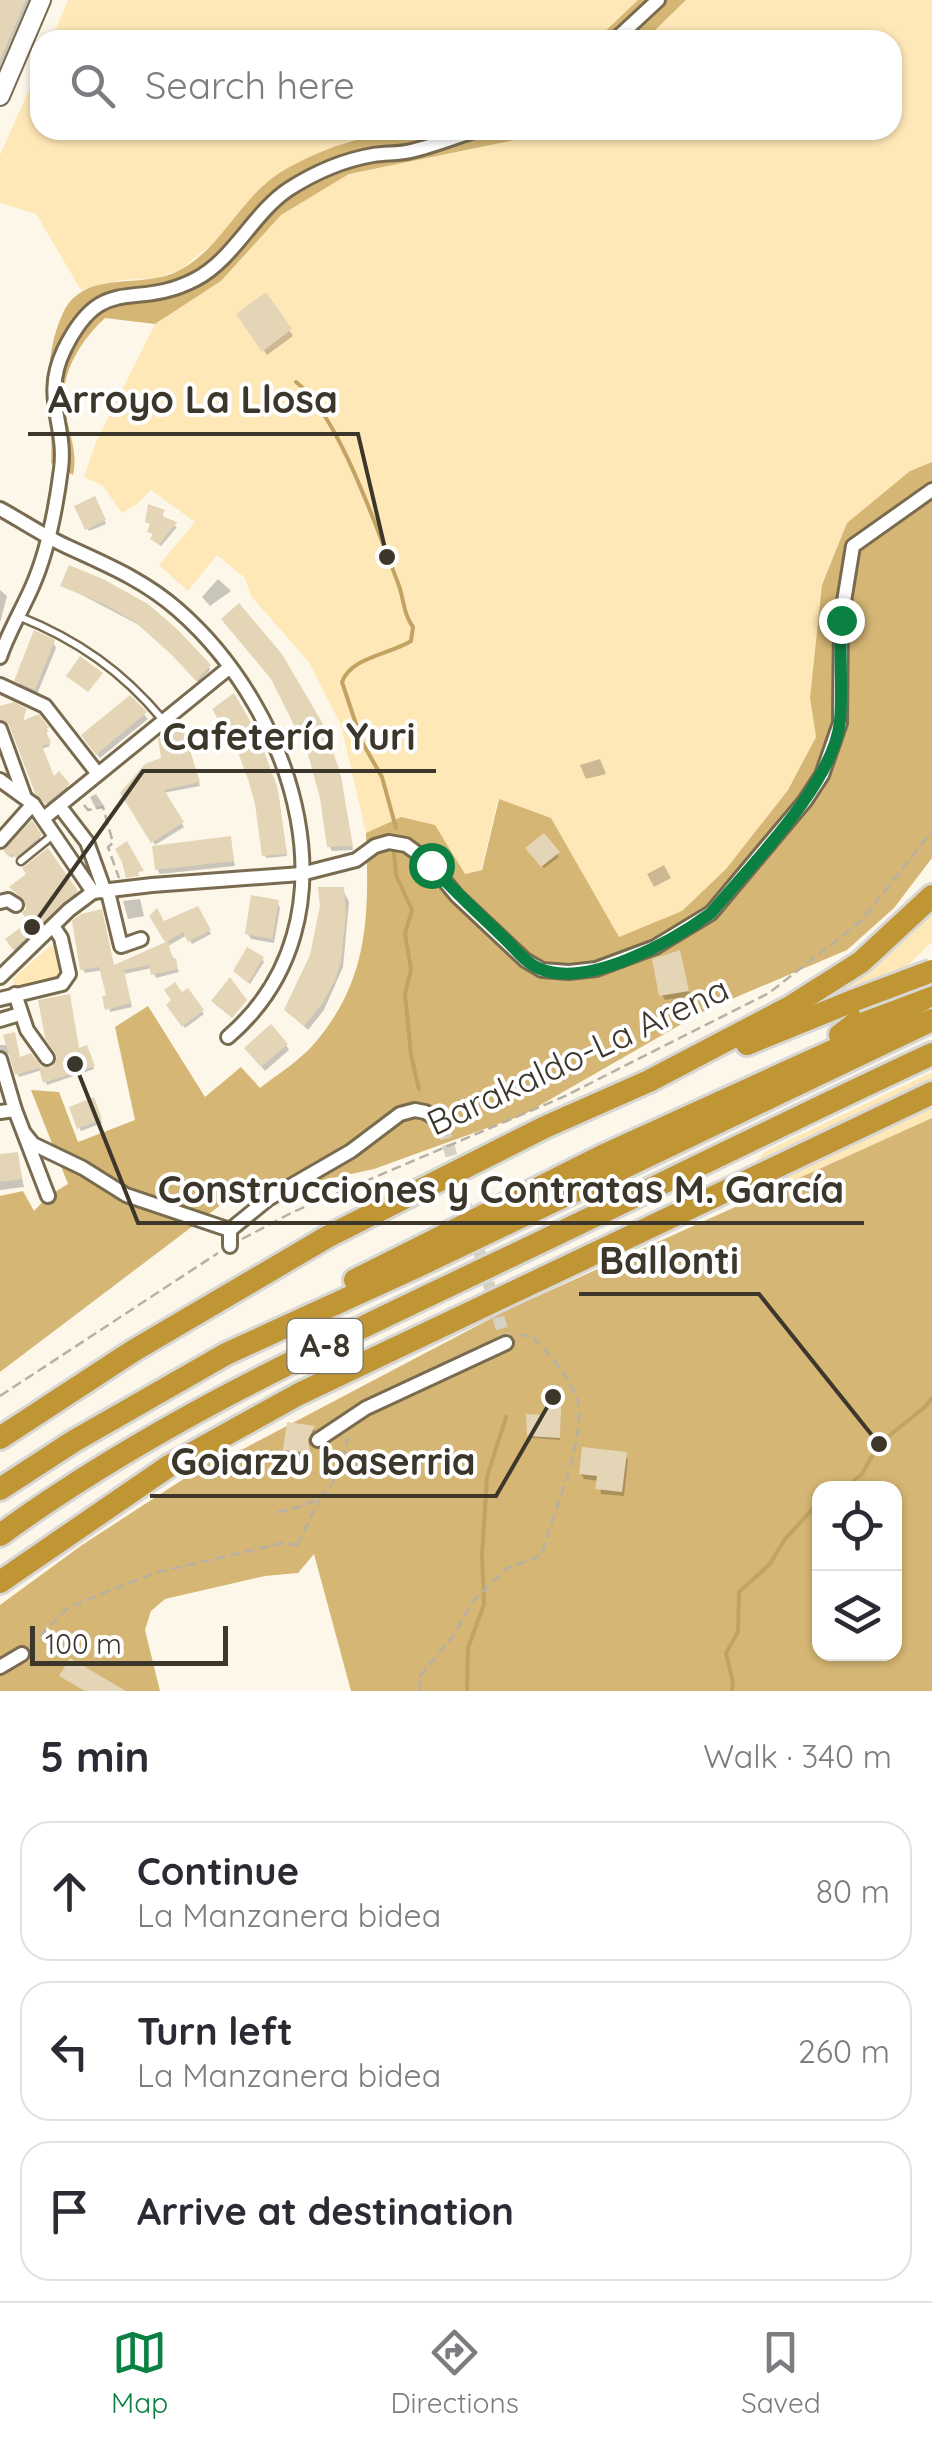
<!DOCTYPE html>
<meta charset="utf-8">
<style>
body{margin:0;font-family:Quicksand,sans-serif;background:#f7f7f7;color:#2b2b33}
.controls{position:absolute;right:30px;bottom:30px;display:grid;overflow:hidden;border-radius:20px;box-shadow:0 2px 8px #0004}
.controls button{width:90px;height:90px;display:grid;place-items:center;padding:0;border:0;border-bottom:2px solid #e1e1e2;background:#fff;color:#2b2b33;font:50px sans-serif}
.scale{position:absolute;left:30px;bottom:25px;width:198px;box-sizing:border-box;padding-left:10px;border:5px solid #3d372b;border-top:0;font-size:28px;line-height:35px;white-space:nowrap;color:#3d372b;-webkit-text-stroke:8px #fff;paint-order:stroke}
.stop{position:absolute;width:30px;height:30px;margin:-22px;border:8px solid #0b8043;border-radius:50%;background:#fff}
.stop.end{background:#0b8043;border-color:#fff;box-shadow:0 2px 10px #0008}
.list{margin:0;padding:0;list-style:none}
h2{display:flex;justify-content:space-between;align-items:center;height:130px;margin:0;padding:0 40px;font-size:42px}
h2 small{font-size:32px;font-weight:400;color:#7c7c81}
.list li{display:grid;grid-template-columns:65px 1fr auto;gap:30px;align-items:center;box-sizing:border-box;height:140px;margin:0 20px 20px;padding:0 20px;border:2px solid #e1e1e2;border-radius:30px}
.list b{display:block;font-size:38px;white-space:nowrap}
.list p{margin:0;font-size:32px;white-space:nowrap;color:#7c7c81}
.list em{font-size:32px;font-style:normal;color:#7c7c81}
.icon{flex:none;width:55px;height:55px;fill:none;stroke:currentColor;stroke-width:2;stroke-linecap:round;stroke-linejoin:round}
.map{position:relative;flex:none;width:932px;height:1691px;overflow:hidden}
.search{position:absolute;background:#fff;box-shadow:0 2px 8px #0004;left:30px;right:30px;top:30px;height:110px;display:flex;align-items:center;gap:25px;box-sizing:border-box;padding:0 35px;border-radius:30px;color:#7c7c81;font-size:38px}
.sheet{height:610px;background:#fff}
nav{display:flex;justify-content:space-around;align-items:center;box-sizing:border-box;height:140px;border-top:2px solid #e1e1e2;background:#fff;font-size:28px;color:#7c7c81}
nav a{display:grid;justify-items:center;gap:5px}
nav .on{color:#0b8043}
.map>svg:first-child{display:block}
.green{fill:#ffe8b8}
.forest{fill:#d5b674;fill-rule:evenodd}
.shadow{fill:#0003}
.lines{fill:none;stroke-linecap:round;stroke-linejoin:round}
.stream{stroke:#c2a362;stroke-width:4}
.building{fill:#e4d5b6}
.street-tunnel{stroke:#d7d1c4;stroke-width:12;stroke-dasharray:12 6;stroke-linecap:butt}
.lane-casing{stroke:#796b4f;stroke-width:11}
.street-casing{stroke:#796b4f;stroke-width:18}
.secondary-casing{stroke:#796b4f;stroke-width:22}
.highway-casing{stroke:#d8d7d5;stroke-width:28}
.path{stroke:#b7b1a5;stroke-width:2.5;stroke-dasharray:10 5;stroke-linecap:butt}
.lane{stroke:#fff;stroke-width:6}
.street{stroke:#fff;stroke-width:12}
.secondary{stroke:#fff;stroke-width:18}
.highway{stroke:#c09635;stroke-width:22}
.highway-bridge-casing{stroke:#d8d7d5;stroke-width:28;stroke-linecap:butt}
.highway-bridge{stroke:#c09635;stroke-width:22}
.route{stroke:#0b8043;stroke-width:12}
.labels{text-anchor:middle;stroke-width:8;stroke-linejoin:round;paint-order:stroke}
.shield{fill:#fff;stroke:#77736b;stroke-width:2.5}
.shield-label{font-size:32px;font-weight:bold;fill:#3d372b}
.street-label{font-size:35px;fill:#3d372b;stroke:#fff}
.leader{fill:none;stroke:#3d372b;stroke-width:4}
.callout-dot{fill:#3d372b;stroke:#fff;stroke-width:4}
.callout-label{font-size:38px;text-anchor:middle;font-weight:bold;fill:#3d372b;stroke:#fff;stroke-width:8;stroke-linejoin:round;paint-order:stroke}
</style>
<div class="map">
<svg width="932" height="1691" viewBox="0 0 932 1691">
<rect width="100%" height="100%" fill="#fdf7ea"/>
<g class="green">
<path d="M68,0H638L596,40H51Z"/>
<path d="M686,0H932V462L910,471L810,698L816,737L788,790L726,869L682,911L619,938L551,818L498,799L481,870L464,874L401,817L366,833L341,725L308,661L251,596L245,578L217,555L188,591L159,565L195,522L151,490L136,505L122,513L103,486L84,477L96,442L155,324L221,281L281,215L349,174L524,138L535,130H892V40H645Z"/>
<path d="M40,65V130H423L309,157L275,176L210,246L180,270L158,278L122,280L81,290L36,214L0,203V155Z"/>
<path d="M932,908V942L905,968L810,1005Z"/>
<path d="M51,945L57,948L62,972L58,979L15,988L13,979Z"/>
<path d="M932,1072V1118L771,1191L756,1161L766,1151Z"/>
</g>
<g class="forest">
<path d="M638,0H686L645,40H596Z"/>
<path d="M423,130H535L524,138L349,174L281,215L221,281L155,324L105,318C83,338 61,371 64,403C66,427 79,450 73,475L51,463C54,411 39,364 63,313C85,267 143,291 180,270C221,248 240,199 278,174C304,157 339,143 370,137C388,133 406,136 423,130Z"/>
<path d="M932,462V858L894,908L847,950L706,1010L523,1115L374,1169L226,1201L0,1372V1196L23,1191L34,1211L48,1196L68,1184L31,1090L59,1092L78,1142L135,1120L115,1027L148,1006L205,1097L241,1067L260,1088C278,1074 299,1061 314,1044C370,979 369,913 366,833L401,817L435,825L465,874L482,870L499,799L551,818L619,937L682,911L726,869L788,790L816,737L810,698L822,585L847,523L910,471Z"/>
<path d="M932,1118V1691H351L314,1554L298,1573L265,1576L165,1599L151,1611L145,1630L160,1691H0V1605L82,1545L222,1454L228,1457L507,1310ZM820,1488H894V1654H820Z"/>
</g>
<g class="shadow">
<path d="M0,0H33L0,75Z"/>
<path d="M266,295L293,336L267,355L240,315Z"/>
<path d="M94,499L106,524L89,531L77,507Z"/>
<path d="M163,512V519L177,527L161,546L153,539L152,526L148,522Z"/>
<path d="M91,576L209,667L210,670L198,682L176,657L139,625L63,585Z"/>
<path d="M218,579L231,591L210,606L202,597Z"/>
<path d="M0,590L7,596L0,623Z"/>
<path d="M53,642L56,648L37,694L20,686L17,680Z"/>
<path d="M275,683L324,732L341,777L353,850L332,851L329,846L318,775Z"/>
<path d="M130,698L148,719L100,758L87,741Z"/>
<path d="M6,707L25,711L23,723L38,717L48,731L44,733L50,746L42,749L54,780L70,788L48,805L40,796Z"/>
<path d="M184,734L200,786L163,793L184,827L155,845L123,793L164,760Z"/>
<path d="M240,750L278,791L287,856L266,858L265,855L258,804Z"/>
<path d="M600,759L606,774L586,779L580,765Z"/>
<path d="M96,794L104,806L96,809L90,797Z"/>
<path d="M32,824L41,839L18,859L15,854L12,858L6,851Z"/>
<path d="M543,836L559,857L544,868L529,848Z"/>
<path d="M230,838L235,866L160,874L157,869Z"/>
<path d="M47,852L77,895L16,952L8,940L34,927L28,910L29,875Z"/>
<path d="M664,865L671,878L654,887L647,874Z"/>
<path d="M343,890L349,902L343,967L324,1010L308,1030L286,1010Z"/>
<path d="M140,899L144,916L128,919L123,901Z"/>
<path d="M277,902L280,908L274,943L251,939L248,934Z"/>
<path d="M197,909L211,934L192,944L187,935L168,946L179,972L156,978L152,968L124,974L132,1007L110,1012L103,970L85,973L83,969L74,922L114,968L168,944L152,917L163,925Z"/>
<path d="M681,958L690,996L665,1000L662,995Z"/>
<path d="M262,959L264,962L250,984L238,974Z"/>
<path d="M187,991L204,1014L185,1028L169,1005Z"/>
<path d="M0,1045H7L20,1059L30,1056L41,1069H54L86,1048L94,1069L47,1085L42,1070L19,1077L11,1055L0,1052Z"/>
<path d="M286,1045L289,1050L265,1071L250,1053Z"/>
<path d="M93,1100L102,1123L81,1131L72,1108Z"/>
<path d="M17,1154L24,1187L0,1190V1157Z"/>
<path d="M561,1390L560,1440L532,1438L530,1435L548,1418Z"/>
<path d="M313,1428L316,1433L310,1446L312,1457L288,1455L285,1449Z"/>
<path d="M625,1455L628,1460L624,1496L601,1494L599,1481L584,1479L581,1474Z"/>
</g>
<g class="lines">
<g class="stream">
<path d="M296,382C338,413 378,532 398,583C404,598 403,614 413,627L411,641C391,654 351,657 342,682L362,742L382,777L396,828"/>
<path d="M394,852L396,875L412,910L405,934L411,969L405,994L411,1055L419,1089"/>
<path d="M845,1488L862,1474L879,1444L926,1406L932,1398"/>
<path d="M467,1691L468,1648L484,1604L482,1556L487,1477L506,1417"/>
<path d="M732,1691L733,1682L726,1653L738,1632L739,1592L769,1565L785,1539L820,1501"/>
</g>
</g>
<g class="building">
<path d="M0,0H26L0,60Z"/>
<path d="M266,292L292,329L262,352L236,314Z"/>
<path d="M95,496L106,520L85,530L74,506Z"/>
<path d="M148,504L165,510L162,516L177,522L159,545L150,539L153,534L147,532L150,524L145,522Z"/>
<path d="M69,565L103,579L148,604L177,629L211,665L196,681L171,654L135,622L104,604L60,586Z"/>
<path d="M239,603L282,654L323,724L339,769L353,846L327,847L320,798L307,751L271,679L221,619Z"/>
<path d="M34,630L55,640L35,690L14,681Z"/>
<path d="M80,656L103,673L88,692L66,676Z"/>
<path d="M234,693L257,733L277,786L287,854L262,856L255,804L248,779L237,750L212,709Z"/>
<path d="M130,695L147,712L96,755L81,735Z"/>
<path d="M14,702L27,709L22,721L39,714L49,728L45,729L51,743L42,746L54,776L59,771L70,784L45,804L35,793L9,725L0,719V706Z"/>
<path d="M183,728L200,782L164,790L184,822L151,843L120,793L145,764L161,758L158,738Z"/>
<path d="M32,820L42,835L15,858L12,854L9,857L3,850Z"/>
<path d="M544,833L560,852L541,867L525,848Z"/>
<path d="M231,836L234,861L155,870L152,846Z"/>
<path d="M127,841L144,871L138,872L139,876L126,878L122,862L115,849Z"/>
<path d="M48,848L78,891L13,950L5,939L20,928L31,925L22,913L26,909L24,900L9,887L26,874L22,868Z"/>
<path d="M318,887H344L346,914L341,961L335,980L322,1004L304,1026L284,1010L310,955L320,906Z"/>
<path d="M251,895L279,900L272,939L245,934Z"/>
<path d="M198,906L211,930L188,942L183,932L168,941L172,959L176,958L178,969L151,975L149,965L124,970L131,1003L105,1010L102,996L106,995L99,967L80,970L72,921L81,914L102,909L114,965L168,941L165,942L149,916L157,908L164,921Z"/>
<path d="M247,947L264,957L248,983L233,971Z"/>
<path d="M680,950L689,991L659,996L652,959Z"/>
<path d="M230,977L247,1000L232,1018L211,1001Z"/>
<path d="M175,982L182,992L188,988L204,1010L182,1027L166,1005L171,1000L164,990Z"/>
<path d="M70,994L79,1048L87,1045L95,1066L43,1083L39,1068L15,1075L3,1035L15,1032L20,1057L31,1053L42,1067H52L57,1056L45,1038L38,1000Z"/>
<path d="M271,1024L288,1044L261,1067L244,1048Z"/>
<path d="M94,1097L102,1119L77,1129L69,1107Z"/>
<path d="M18,1152L22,1179L0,1182V1154Z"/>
<path d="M562,1387L560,1438L527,1436L526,1414L545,1415L543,1389Z"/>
<path d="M287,1422L315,1426L308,1440L311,1453L283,1450Z"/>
<path d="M582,1447L627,1452L622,1492L595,1489L597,1476L579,1474Z"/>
<path d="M70,1658L126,1691H85L59,1676Z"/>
</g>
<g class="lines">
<path class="street-tunnel" d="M443,1127L506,1343"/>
<defs>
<g id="lane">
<path d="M18,616C78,640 122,671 163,720"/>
<path d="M21,861L53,835"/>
</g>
<g id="street">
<path d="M615,40L658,0"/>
<path d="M0,509C22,521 44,536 66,546C107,565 144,580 178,610C295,712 363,921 228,1037"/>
<path d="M0,657C8,633 22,610 32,587C48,551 56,508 61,469C67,425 41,398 64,350C103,270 134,312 196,279C234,259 254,212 289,189C314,173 344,160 373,155C386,153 399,154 411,151C433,146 455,137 477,130"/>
<path d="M0,685L45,706L98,774"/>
<path d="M0,729L24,795"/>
<path d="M0,780L33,804L93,892"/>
<path d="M64,812L87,842L105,892"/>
<path d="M44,818L230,667"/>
<path d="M0,841L33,804"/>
<path d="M93,892L152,885L301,874L356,860L375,846L389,842L406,845L428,861L457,896L525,960L542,970L569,972L596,969L655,947L711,913L805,801L822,775L840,723L841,620L853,546L932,490"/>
<path d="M108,892L121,946L141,939"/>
<path d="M0,902L8,900L16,905"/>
<path d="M0,977L69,910L93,892"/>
<path d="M15,994L27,1030L47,1058"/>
<path d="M0,999L62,984L69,974L61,938L53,926"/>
<path d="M0,1020L20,1014"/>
<path d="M0,1059L15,1110L48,1196"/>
<path d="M0,1112L15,1110"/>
<path d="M25,1134L33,1144L83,1168L126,1195L230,1230"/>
<path d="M230,1246V1230L268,1199L351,1151L400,1114L415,1110L425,1112L436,1118L443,1127"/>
<path d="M318,1440L366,1408L506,1343"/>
<path d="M0,1667L22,1654"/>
</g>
<path id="secondary" d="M0,96L41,0"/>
<g id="highway">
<path d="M840,1035L906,984"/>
<path d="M747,1044L855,1000"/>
<path d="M355,1280L602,1156L837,1049L932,994"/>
<path d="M0,1438L133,1351L327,1237L545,1127L649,1081L790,1007L861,962L932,896"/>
<path d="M0,1489L74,1441L226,1354L416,1267L932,1020"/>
<path d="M0,1535C155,1422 331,1342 503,1260C646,1192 788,1121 932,1054"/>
<path d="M0,1582L169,1466L299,1394L932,1093"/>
</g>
</defs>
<use href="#lane" class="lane-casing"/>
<use href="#street" class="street-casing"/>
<use href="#secondary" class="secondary-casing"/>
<use href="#highway" class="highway-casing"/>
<g class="path">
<path d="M84,805L88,810L103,807L113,843L108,847L119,878"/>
<path d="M242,1239L293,1212L563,1097L769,993L861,921L932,831"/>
<path d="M0,1396L218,1253"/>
<path d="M277,1512C331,1502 334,1488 348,1437"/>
<path d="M297,1545L320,1499"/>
<path d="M29,1646L68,1608L101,1594L158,1572L283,1543L302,1546"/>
<path d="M421,1691L419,1677L454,1635L473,1601L506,1569L542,1555C551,1514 592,1431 575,1393C565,1371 548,1353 532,1336L515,1335"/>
</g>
<use href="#lane" class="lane"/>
<use href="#street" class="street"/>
<use href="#secondary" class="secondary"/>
<use href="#highway" class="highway"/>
<defs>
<path id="highway-bridge" d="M855,1000L932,971"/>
</defs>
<use href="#highway-bridge" class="highway-bridge-casing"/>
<use href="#highway-bridge" class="highway-bridge"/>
</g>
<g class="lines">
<path class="route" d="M431,865C455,893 482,916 508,942C518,952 525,962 538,968C586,990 673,941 711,913C751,865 834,783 840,721C843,688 839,653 841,620"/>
</g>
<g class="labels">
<rect class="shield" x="287.5" y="1319" width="75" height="54" rx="8"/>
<g class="shield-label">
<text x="325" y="1357">A-8</text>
</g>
<g class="street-label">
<text transform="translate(578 1056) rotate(-25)" y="12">Barakaldo-La Arena</text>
</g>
</g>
<path class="leader" d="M387 557L358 434H28M32 927L143 771H436M75 1064L138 1223H864M879 1444L759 1294H579M553 1397L496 1496H150"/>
<g class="callout-dot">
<circle cx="387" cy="557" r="10"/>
<circle cx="32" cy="927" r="10"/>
<circle cx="75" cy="1064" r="10"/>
<circle cx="879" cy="1444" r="10"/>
<circle cx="553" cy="1397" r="10"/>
</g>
<g class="callout-label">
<text x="193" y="413">Arroyo La Llosa</text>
<text x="289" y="750">Cafetería Yuri</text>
<text x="501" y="1203">Construcciones y Contratas M. García</text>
<text x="669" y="1274">Ballonti</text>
<text x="323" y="1475">Goiarzu baserria</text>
</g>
</svg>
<div class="controls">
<button><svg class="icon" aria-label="locate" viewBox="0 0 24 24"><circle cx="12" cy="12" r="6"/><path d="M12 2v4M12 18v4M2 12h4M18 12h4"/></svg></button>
<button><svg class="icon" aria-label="layers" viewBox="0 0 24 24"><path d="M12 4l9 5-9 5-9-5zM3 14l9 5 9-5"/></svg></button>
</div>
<div class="scale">100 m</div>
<div class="stop" style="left:431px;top:865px"></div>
<div class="stop end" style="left:841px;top:620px"></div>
<div class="search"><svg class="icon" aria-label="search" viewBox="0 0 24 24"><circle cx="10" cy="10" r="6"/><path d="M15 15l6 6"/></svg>Search here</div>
</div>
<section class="sheet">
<h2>5 min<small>Walk · 340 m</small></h2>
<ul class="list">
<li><svg class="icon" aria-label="ahead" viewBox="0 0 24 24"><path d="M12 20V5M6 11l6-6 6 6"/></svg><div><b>Continue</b><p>La Manzanera bidea</p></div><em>80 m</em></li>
<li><svg class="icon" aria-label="left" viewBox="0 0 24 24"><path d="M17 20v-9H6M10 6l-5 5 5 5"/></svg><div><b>Turn left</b><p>La Manzanera bidea</p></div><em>260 m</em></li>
<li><svg class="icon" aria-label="arrive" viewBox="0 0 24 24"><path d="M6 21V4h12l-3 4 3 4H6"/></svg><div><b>Arrive at destination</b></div></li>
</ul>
</section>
<nav>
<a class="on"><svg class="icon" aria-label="map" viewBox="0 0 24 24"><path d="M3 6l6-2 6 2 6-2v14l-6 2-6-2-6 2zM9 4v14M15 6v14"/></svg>Map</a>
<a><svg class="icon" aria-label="directions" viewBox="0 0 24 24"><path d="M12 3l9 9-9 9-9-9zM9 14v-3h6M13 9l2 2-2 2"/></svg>Directions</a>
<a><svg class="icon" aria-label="saved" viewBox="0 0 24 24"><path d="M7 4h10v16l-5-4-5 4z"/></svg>Saved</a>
</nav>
